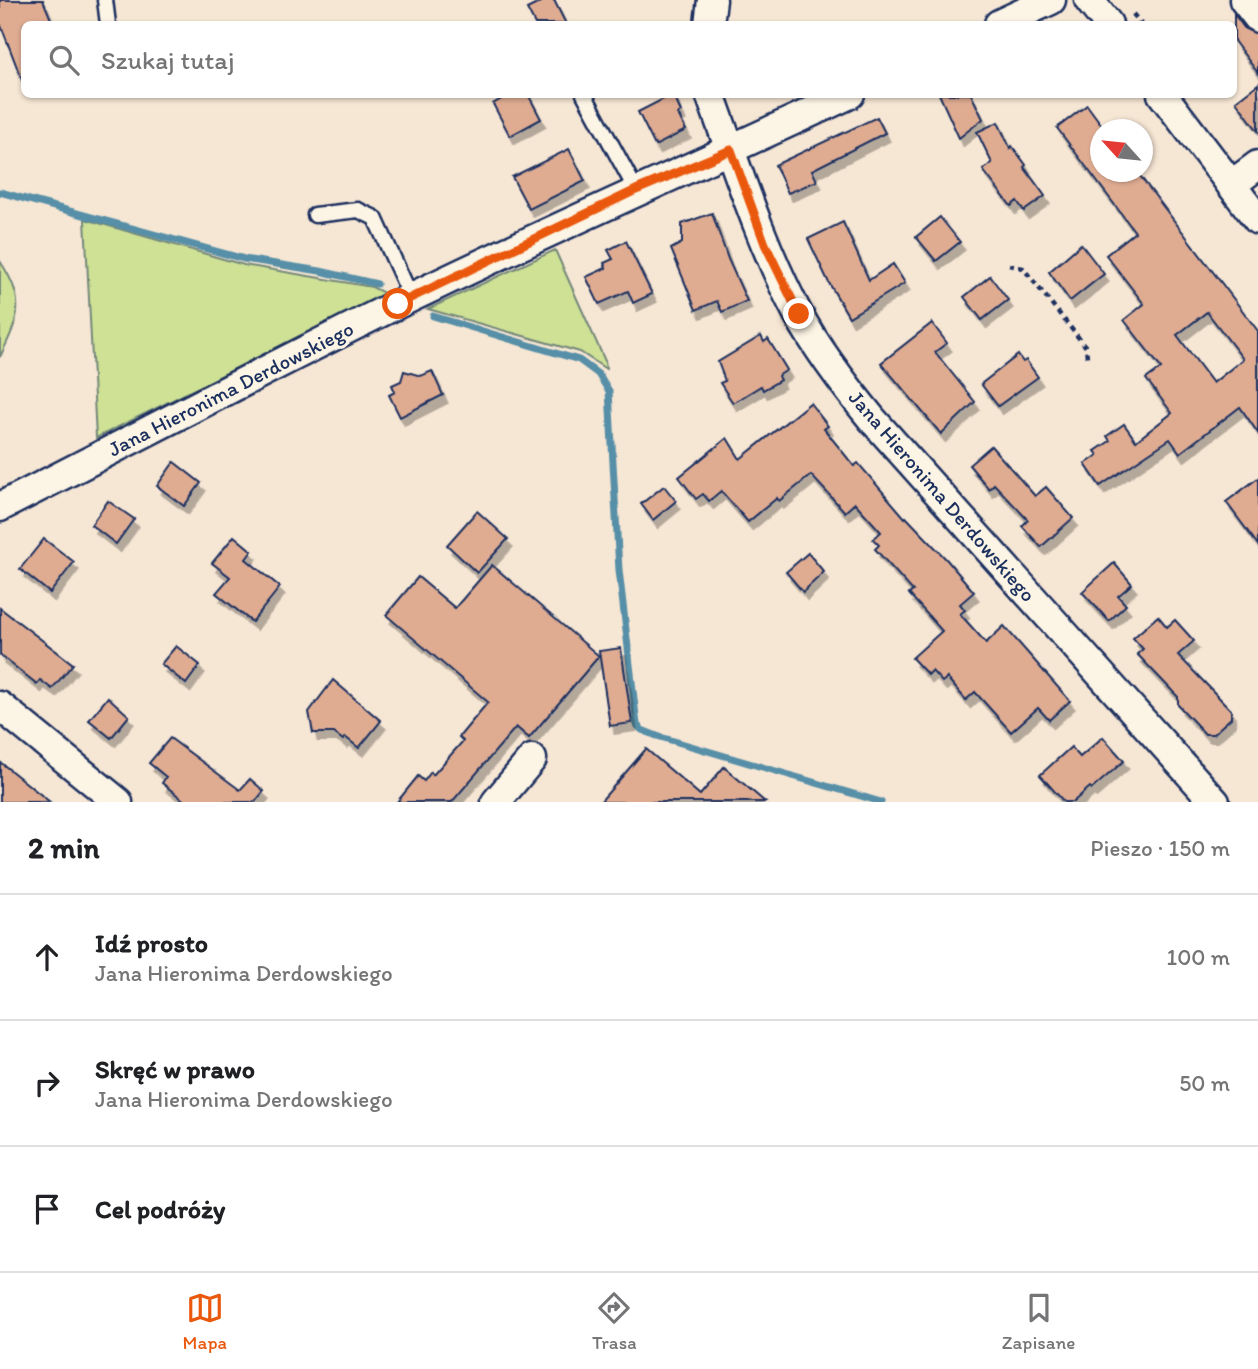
<!DOCTYPE html>
<html lang="pl">
<meta charset="utf-8">
<style>
body{margin:0;font-family:Itim,sans-serif;background:#f2f2f2;color:#202124}
.compass{position:absolute;left:1090px;top:119px;width:63px;height:63px;border-radius:50%;background:#fff;box-shadow:0 2px 5px #0004;rotate:297deg}
.stop{position:absolute;width:21px;height:21px;margin:-16px;border:5px solid #ea580c;border-radius:50%;background:#fff}
.stop.end{background:#ea580c;border-color:#fff;box-shadow:0 2px 7px #0008}
.list{margin:0;padding:0;list-style:none}
h2{display:flex;justify-content:space-between;align-items:center;height:91px;margin:0;padding:0 28px;font-size:30px}
h2 small{font-size:23px;font-weight:400;color:#757577}
.list li{display:grid;grid-template-columns:46px 1fr auto;gap:21px;align-items:center;box-sizing:border-box;height:126px;padding:0 28px;border-top:2px solid #e0e0e0}
.list b{display:block;font-size:26px;white-space:nowrap}
.list p{margin:0;font-size:23px;white-space:nowrap;color:#757577}
.list em{font-size:23px;font-style:normal;color:#757577}
.icon{flex:none;width:38px;height:38px;fill:none;stroke:currentColor;stroke-width:2;stroke-linecap:round;stroke-linejoin:round}
.map{position:relative;flex:none;width:1258px;height:802px;overflow:hidden}
.search{position:absolute;background:#fff;box-shadow:0 2px 5px #0004;left:21px;right:21px;top:21px;height:77px;display:flex;align-items:center;gap:18px;box-sizing:border-box;padding:0 24px;border-radius:10px;color:#757577;font-size:26px}
.sheet{height:469px;background:#fff}
nav{display:flex;justify-content:space-around;align-items:center;box-sizing:border-box;height:98px;border-top:2px solid #e0e0e0;background:#fff;font-size:19px;color:#757577}
nav a{display:grid;justify-items:center;gap:4px}
nav .on{color:#ea580c}
.map>svg:first-child{display:block}
.green{fill:#cee195;stroke:#74887a;stroke-width:2}
.lines{fill:none;stroke-linecap:round;stroke-linejoin:round}
.stream{stroke:#568fa7;stroke-width:7}
.building{fill:#dfac92;stroke:#1b2f5e;stroke-width:2;fill-rule:evenodd;filter:url(#shadow)}
.service-casing{stroke:#1b2f5e;stroke-width:19}
.minor-casing{stroke:#1b2f5e;stroke-width:33}
.path{stroke:#1b2f5e;stroke-width:4.5;stroke-dasharray:5 5;stroke-linecap:butt}
.service{stroke:#fcf5e5;stroke-width:14}
.minor{stroke:#fcf5e5;stroke-width:28}
.route{stroke:#ea580c;stroke-width:9}
.labels{text-anchor:middle;stroke-width:6;stroke-linejoin:round;paint-order:stroke}
.street-label{font-size:21px;fill:#1b2f5e;stroke:#fcf5e5}
</style>
<div class="map">
<svg width="1258" height="802" viewBox="0 0 1258 802">
<defs>
<filter id="shadow"><feDropShadow dx="4.5" dy="8" stdDeviation="0" flood-color="#0004"/></filter>
</defs>
<rect width="100%" height="100%" fill="#f6e6d4"/>
<filter id="ink" filterUnits="userSpaceOnUse"><feTurbulence type="fractalNoise" baseFrequency=".0143" numOctaves="2"/><feDisplacementMap in="SourceGraphic" scale="14" xChannelSelector="R" yChannelSelector="G"/><feConvolveMatrix kernelMatrix="1 2 1 2 8 2 1 2 1" color-interpolation-filters="sRGB"/></filter>
<g filter="url(#ink)">
<g class="green">
<path d="M85,219L244,265L372,287L386,294L96,438Z"/>
<path d="M555,250L605,361L606,369L580,352L428,309Z"/>
<path d="M0,261C26,301 20,316 0,357Z"/>
</g>
<g class="lines">
<g class="stream">
<path d="M0,192L244,259L320,271L377,284"/>
<path d="M433,316L579,360L598,374L609,391L619,570L637,725L642,730L657,736L881,802"/>
</g>
</g>
<g class="building">
<path d="M0,0H43L53,24H24V83H23L0,23Z"/>
<path d="M545,0H554L566,24H535L527,9Z"/>
<path d="M1234,14L1245,29L1258,34V73L1234,41Z"/>
<path d="M1258,84V131L1236,101Z"/>
<path d="M510,94H528L541,119L510,136L493,104Z"/>
<path d="M673,94L681,112L678,114L686,130L655,146L638,112Z"/>
<path d="M939,94H971L983,119L959,138Z"/>
<path d="M1087,105L1101,124V172H1137L1258,331V433L1240,407L1180,453L1170,439L1100,486L1085,464L1098,455L1095,451L1110,441L1107,436L1124,424L1136,441L1172,413L1146,379L1161,368L1124,320L1144,304L1106,255L1135,232L1057,128ZM1207,312L1243,359L1213,383L1177,335Z"/>
<path d="M877,117L885,133L812,170L817,181L788,193L775,165Z"/>
<path d="M998,122L1010,148L1012,146L1026,165L1024,167L1045,196L1024,211L1017,201L1011,206L983,170L992,163L977,132Z"/>
<path d="M569,149L585,181L529,209L512,177Z"/>
<path d="M712,213L728,259L747,301L722,312L717,301L696,310L671,249L682,243V224Z"/>
<path d="M940,217L960,242L936,261L916,237Z"/>
<path d="M843,222L869,280L893,264L905,283L849,317L829,283L808,239Z"/>
<path d="M626,241L652,294L633,303L628,291L599,304L586,277L606,268L604,263L613,259L608,250Z"/>
<path d="M1081,244L1104,274L1070,301L1049,272Z"/>
<path d="M990,276L1008,300L982,320L964,297Z"/>
<path d="M932,323L947,343L935,352L975,402L941,434L881,363Z"/>
<path d="M761,336L764,342L768,339L787,370L778,376L780,380L763,390L761,386L733,403L720,383L725,381L718,362Z"/>
<path d="M1018,355L1023,362L1026,360L1038,377L998,406L981,384Z"/>
<path d="M404,371L421,376L432,371L443,395L400,417L389,395L395,392L392,385L401,381Z"/>
<path d="M810,403L828,426L824,429L854,466L858,463L905,518L906,517L947,560L974,592L960,604L965,610L960,614L986,643L1004,626L1070,701L1049,720L1038,708L1011,732L975,692L966,700L947,678L942,682L932,671L928,675L912,658L942,631L909,594L913,591L875,549L879,545L873,539L881,532L855,503L845,512L811,475L779,501L777,498L748,522L721,491L709,501L703,494L696,499L679,477L727,438L740,459Z"/>
<path d="M991,446L1035,496L1046,487L1073,518L1041,547L1022,526L1028,520L994,484L989,489L969,465Z"/>
<path d="M174,462L201,483L184,506L157,486Z"/>
<path d="M1258,478V545L1226,502Z"/>
<path d="M664,486L676,501L653,520L641,504Z"/>
<path d="M108,501L134,519L116,544L91,525Z"/>
<path d="M477,511L508,539L477,573L447,545Z"/>
<path d="M234,536L252,551L246,559L280,587L252,622L216,593L230,577L212,563Z"/>
<path d="M44,539L74,562L50,593L20,569Z"/>
<path d="M808,553L824,572L803,592L786,572Z"/>
<path d="M1114,563L1132,584L1118,596L1126,605L1109,621L1082,592Z"/>
<path d="M492,565L599,656L529,738L516,727L452,802H397L418,776L424,781L431,772L433,775L463,741L459,737L488,702L386,615L418,577L455,608Z"/>
<path d="M0,608L73,664L52,689L40,680L37,684L0,655Z"/>
<path d="M1158,616L1167,627L1175,620L1194,641L1178,655L1231,710V718L1213,734H1205L1178,705V697L1137,654L1143,649L1133,638Z"/>
<path d="M176,646L200,665L186,684L161,664Z"/>
<path d="M621,648L632,723L610,726L599,651Z"/>
<path d="M333,680L381,721L359,748L345,737L343,740L334,733H313L309,712Z"/>
<path d="M108,697L129,716L111,738L89,720Z"/>
<path d="M1103,737L1124,761L1092,789L1090,787L1073,802H1064L1040,775L1071,747L1080,757Z"/>
<path d="M170,738L240,790L250,779L264,791L255,802H186L162,783L166,777L149,763Z"/>
<path d="M646,749L700,795L724,767L765,802H600Z"/>
<path d="M0,762L50,802H0Z"/>
</g>
<g class="lines">
<defs>
<g id="service">
<path d="M105,0L108,24"/>
<path d="M584,94L636,190"/>
<path d="M315,215L358,210L375,218L411,297"/>
</g>
<g id="minor">
<path d="M1089,0L1108,24"/>
<path d="M1244,0L1258,18"/>
<path d="M709,24L712,0"/>
<path d="M999,24L1051,0"/>
<path d="M710,94C737,168 761,244 798,314C819,352 845,386 872,419L1215,802"/>
<path d="M1162,94L1258,220"/>
<path d="M1231,185L1258,165"/>
<path d="M0,507C138,437 275,364 414,296C558,226 705,162 850,94"/>
<path d="M0,706L118,802"/>
<path d="M496,802L532,759"/>
</g>
</defs>
<use href="#service" class="service-casing"/>
<use href="#minor" class="minor-casing"/>
<g class="path">
<path d="M1133,14L1141,24"/>
<path d="M1009,265L1023,268L1086,347L1087,357"/>
</g>
<use href="#service" class="service"/>
<use href="#minor" class="minor"/>
</g>
</g>
<g class="lines" filter="url(#ink)">
<path class="route" d="M398,304L636,190L731,150L765,244L799,314"/>
</g>
<g class="labels">
<g class="street-label">
<text transform="translate(231 389) rotate(-27)" y="7">Jana Hieronima Derdowskiego</text>
<text transform="translate(942 496) rotate(49)" y="7">Jana Hieronima Derdowskiego</text>
</g>
</g>
</svg>
<svg class="compass" viewBox="-18 -18 36 36"><path d="M0-13l5 13h-10z" fill="#e53935"/><path d="M0 13l5-13h-10z" fill="#757577"/></svg>
<div class="stop" style="left:398px;top:304px"></div>
<div class="stop end" style="left:799px;top:314px"></div>
<div class="search"><svg class="icon" aria-label="search" viewBox="0 0 24 24"><circle cx="10" cy="10" r="6"/><path d="M15 15l6 6"/></svg>Szukaj tutaj</div>
</div>
<section class="sheet">
<h2>2 min<small>Pieszo · 150 m</small></h2>
<ul class="list">
<li><svg class="icon" aria-label="ahead" viewBox="0 0 24 24"><path d="M12 20V5M6 11l6-6 6 6"/></svg><div><b>Idź prosto</b><p>Jana Hieronima Derdowskiego</p></div><em>100 m</em></li>
<li><svg class="icon" aria-label="right" viewBox="0 0 24 24"><path d="M7 20v-9h11M14 6l5 5-5 5"/></svg><div><b>Skręć w prawo</b><p>Jana Hieronima Derdowskiego</p></div><em>50 m</em></li>
<li><svg class="icon" aria-label="arrive" viewBox="0 0 24 24"><path d="M6 21V4h12l-3 4 3 4H6"/></svg><div><b>Cel podróży</b></div></li>
</ul>
</section>
<nav>
<a class="on"><svg class="icon" aria-label="map" viewBox="0 0 24 24"><path d="M3 6l6-2 6 2 6-2v14l-6 2-6-2-6 2zM9 4v14M15 6v14"/></svg>Mapa</a>
<a><svg class="icon" aria-label="directions" viewBox="0 0 24 24"><path d="M12 3l9 9-9 9-9-9zM9 14v-3h6M13 9l2 2-2 2"/></svg>Trasa</a>
<a><svg class="icon" aria-label="saved" viewBox="0 0 24 24"><path d="M7 4h10v16l-5-4-5 4z"/></svg>Zapisane</a>
</nav>
